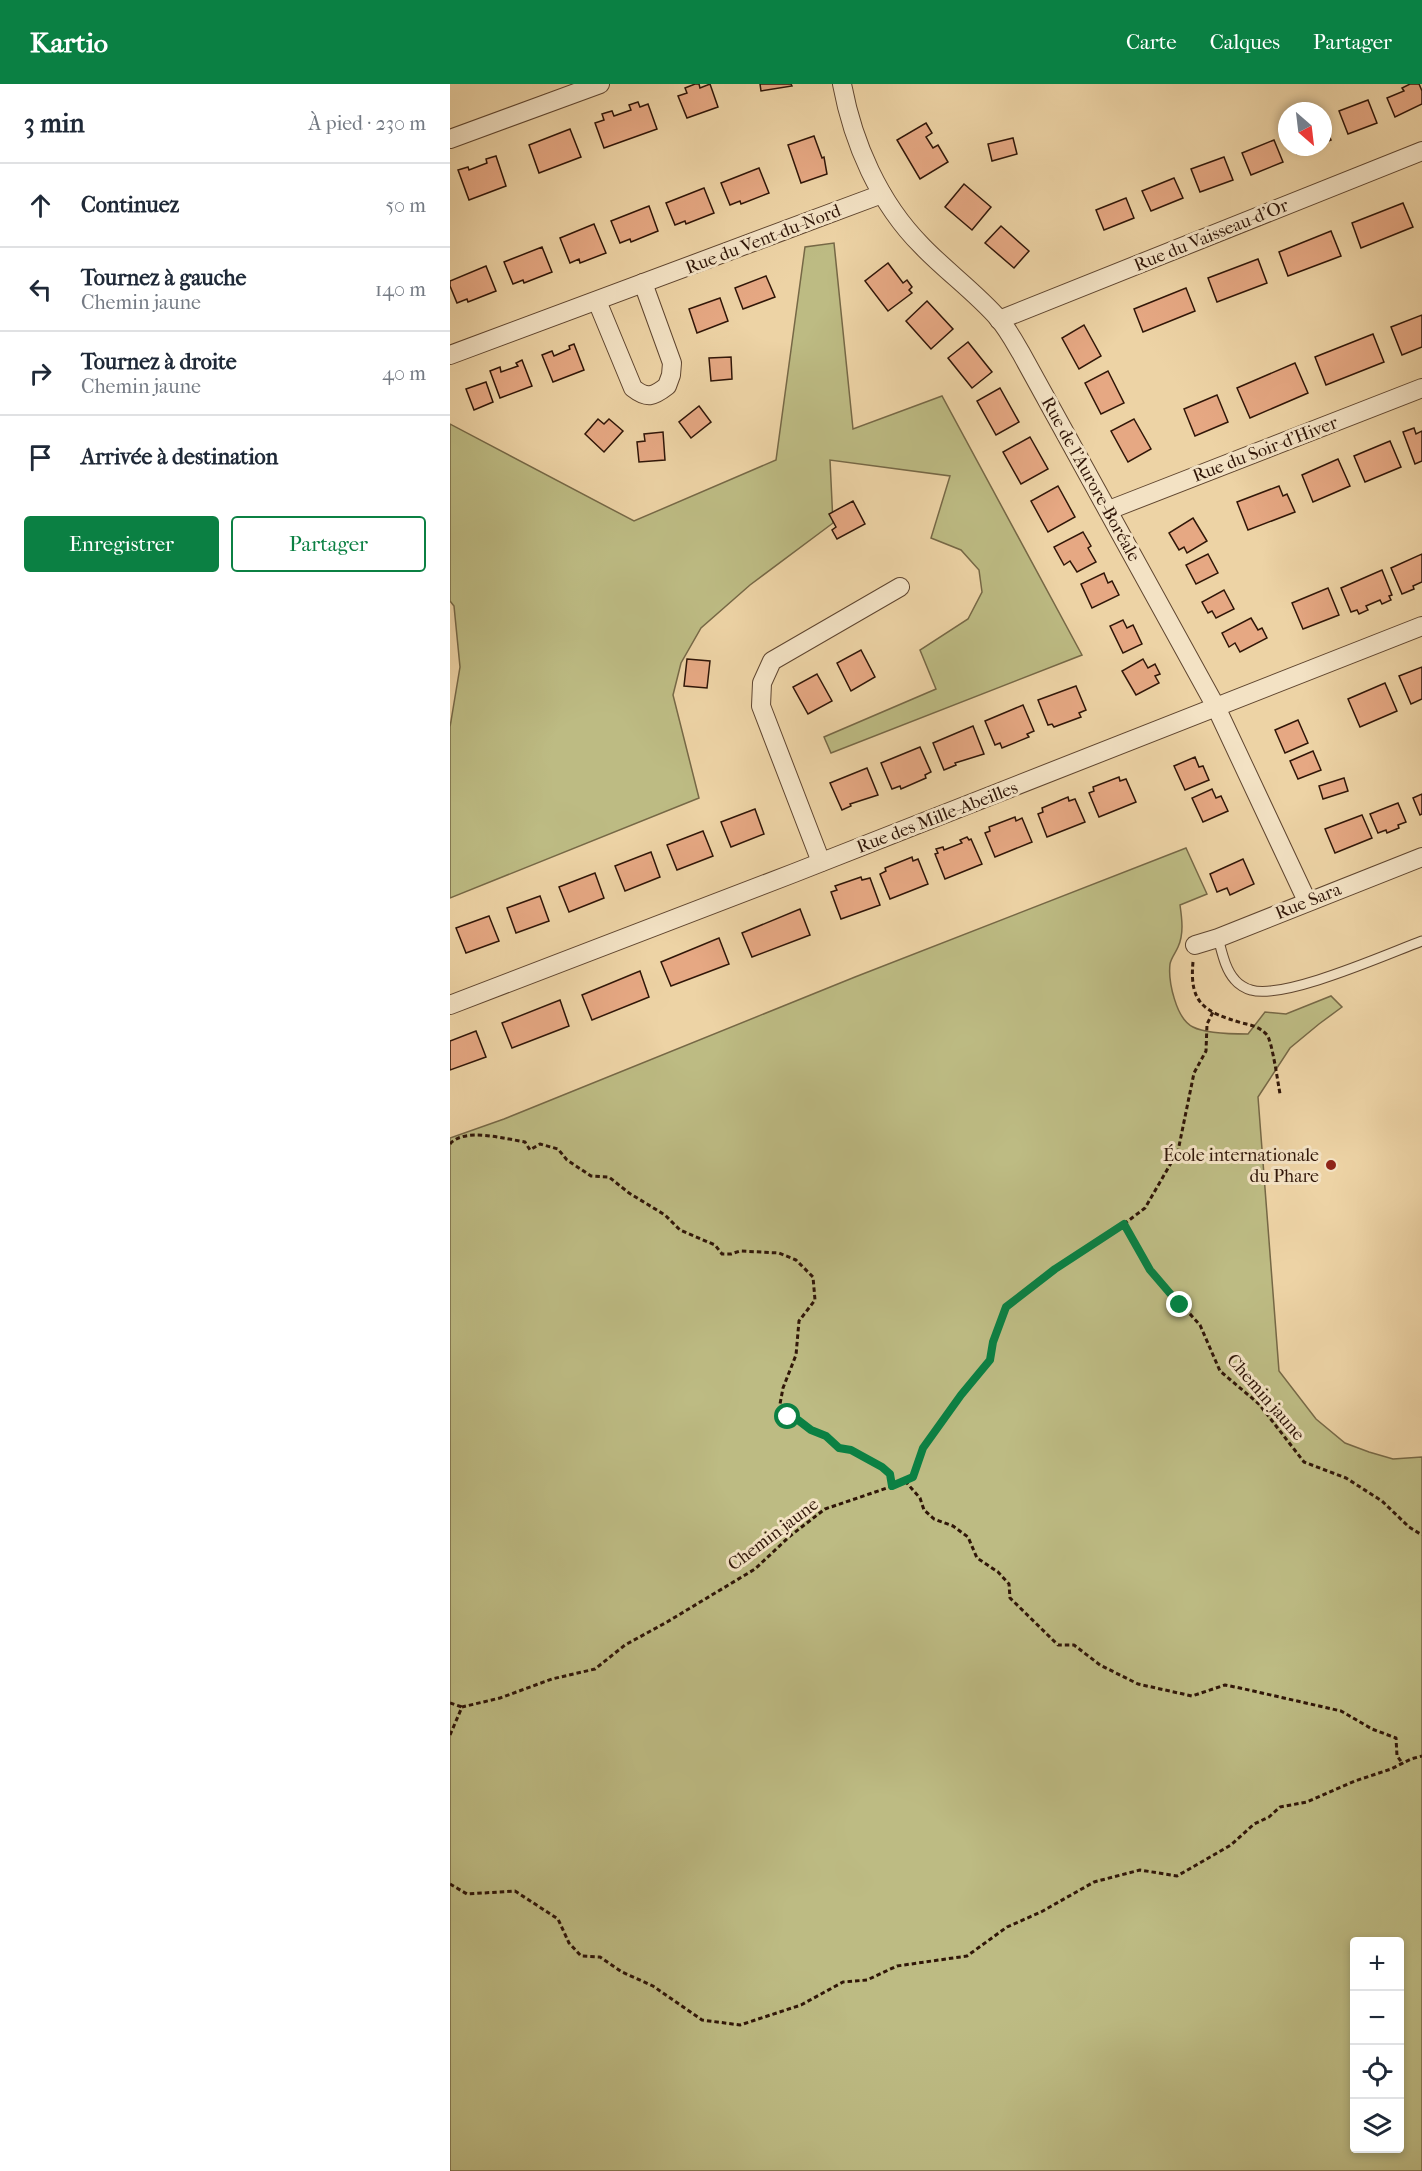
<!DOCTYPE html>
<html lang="fr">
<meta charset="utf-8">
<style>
body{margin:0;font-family:"IM FELL French Canon",serif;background:#f6f6f7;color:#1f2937}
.controls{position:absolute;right:18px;bottom:18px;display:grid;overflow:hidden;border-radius:6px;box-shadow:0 3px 9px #0003}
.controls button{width:54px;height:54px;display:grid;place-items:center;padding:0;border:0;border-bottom:2px solid #e0e1e3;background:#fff;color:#1f2937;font:30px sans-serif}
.compass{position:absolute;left:828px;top:18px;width:54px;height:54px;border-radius:50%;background:#fff;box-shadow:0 3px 9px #0003;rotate:152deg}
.stop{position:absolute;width:18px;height:18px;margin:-14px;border:4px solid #0b8043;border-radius:50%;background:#fff}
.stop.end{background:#0b8043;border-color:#fff;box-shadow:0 2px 6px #0008}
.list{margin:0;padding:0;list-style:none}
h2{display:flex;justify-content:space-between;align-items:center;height:78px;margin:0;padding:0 24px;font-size:26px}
h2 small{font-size:20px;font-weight:400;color:#747a83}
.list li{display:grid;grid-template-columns:39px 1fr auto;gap:18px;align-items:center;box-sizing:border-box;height:84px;padding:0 24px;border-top:2px solid #e0e1e3}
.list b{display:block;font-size:22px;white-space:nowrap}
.list p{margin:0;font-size:20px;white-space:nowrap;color:#747a83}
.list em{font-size:20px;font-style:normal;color:#747a83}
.actions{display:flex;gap:12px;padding:18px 24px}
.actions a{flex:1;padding:14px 0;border:2px solid #0b8043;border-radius:6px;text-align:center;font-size:21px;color:#0b8043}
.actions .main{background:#0b8043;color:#fff}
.icon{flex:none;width:33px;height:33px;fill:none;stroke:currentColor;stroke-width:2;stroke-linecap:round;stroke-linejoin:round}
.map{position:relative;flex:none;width:972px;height:2087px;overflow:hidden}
header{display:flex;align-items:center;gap:36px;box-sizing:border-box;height:84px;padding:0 30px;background:#0b8043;color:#fff}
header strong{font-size:28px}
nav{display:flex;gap:33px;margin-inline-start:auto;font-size:21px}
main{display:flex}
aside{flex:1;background:#fff}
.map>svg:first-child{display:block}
.green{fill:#bdbb83;stroke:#766846;stroke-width:1.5;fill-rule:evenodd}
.building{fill:#e6a883;stroke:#301608;stroke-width:1.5}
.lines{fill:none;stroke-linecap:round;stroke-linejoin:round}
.lane-casing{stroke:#5f452f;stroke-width:11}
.street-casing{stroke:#5f452f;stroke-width:20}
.path{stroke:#301608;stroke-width:3;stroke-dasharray:4.5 3;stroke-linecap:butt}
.lane{stroke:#f3e2c4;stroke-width:9}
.street{stroke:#f3e2c4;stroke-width:18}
.route{stroke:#0b8043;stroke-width:8}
.poi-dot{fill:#8f2418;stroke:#f3e2c4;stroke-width:2}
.labels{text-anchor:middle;stroke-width:6;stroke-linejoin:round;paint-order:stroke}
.street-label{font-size:18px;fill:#301608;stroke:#f3e2c4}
.poi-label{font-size:18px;fill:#301608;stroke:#f3e2c4;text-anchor:end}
</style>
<header>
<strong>Kartio</strong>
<nav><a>Carte</a><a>Calques</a><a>Partager</a></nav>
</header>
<main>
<aside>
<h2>3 min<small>À pied · 230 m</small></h2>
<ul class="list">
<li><svg class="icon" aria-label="ahead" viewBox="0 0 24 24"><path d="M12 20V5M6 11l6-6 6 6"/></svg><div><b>Continuez</b></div><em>50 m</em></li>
<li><svg class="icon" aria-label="left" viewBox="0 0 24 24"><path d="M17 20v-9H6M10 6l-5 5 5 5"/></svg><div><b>Tournez à gauche</b><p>Chemin jaune</p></div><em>140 m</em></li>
<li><svg class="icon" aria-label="right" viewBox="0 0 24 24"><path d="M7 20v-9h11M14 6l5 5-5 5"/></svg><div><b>Tournez à droite</b><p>Chemin jaune</p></div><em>40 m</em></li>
<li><svg class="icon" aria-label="arrive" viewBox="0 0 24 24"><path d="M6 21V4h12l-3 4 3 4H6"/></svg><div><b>Arrivée à destination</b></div></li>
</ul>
<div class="actions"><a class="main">Enregistrer</a><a>Partager</a></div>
</aside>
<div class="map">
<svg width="972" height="2087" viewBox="0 0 972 2087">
<rect width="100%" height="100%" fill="#edd3a5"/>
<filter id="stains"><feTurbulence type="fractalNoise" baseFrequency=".00333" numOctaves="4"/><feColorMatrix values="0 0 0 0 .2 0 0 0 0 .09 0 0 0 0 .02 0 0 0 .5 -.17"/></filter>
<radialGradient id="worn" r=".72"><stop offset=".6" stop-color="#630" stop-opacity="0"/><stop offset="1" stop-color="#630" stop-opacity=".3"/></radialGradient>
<g class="green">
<path d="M384,159L403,345L492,312L632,571L381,669L374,653L486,605L470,566L518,535L532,508L529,486L511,466L481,454L500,392L380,376L383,439L300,501L251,544L231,579L223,611L249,714L0,814V643L10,583L4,522L0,517V340L184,437L326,376L355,163Z"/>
<path d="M736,764L757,810L730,821C732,835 734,850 728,863C726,868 721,874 720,880C718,897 726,935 743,943C756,950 784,950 798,950L815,928L836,930L881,912L892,923L869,940L840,964L808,1013L829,1287L866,1335L895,1359L919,1368L943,1375L972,1373V2087H0V1054L54,1035L405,893ZM904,1858H950V2064H904Z"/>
</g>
<g class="building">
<path d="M245,0H249L250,4L260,0L268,23L237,34L228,12L237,9L235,4Z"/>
<path d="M310,0H341L342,2L311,7Z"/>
<path d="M960,0H969L972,7V20L945,33L937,14L954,7L952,4Z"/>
<path d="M918,16L927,39L898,50L889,27Z"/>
<path d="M188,18L190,23L198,20L207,45L154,64L145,39L154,36L152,30L155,29L162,27L164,32L181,26L179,21Z"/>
<path d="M873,37L881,56L873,59Z"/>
<path d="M476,39L482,49L476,53L483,64L488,61L498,78L470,95L447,56Z"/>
<path d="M120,45L131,73L89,89L79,61Z"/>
<path d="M364,52L372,74L374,73L377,90L351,99L338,61Z"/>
<path d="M563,54L567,70L542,77L538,60Z"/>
<path d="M824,56L833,78L801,91L792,69Z"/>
<path d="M844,63H863L847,70Z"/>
<path d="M46,72L56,102L19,116L8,86L18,83L19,86L37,79L36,75Z"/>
<path d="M774,73L783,96L750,108L741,85Z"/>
<path d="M309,84L319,109L291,120L290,117L280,121L271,99Z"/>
<path d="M724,94L733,114L701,127L692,107Z"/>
<path d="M514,100L541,123L522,146L495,123Z"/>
<path d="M254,104L264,129L236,140L235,137L225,141L216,119Z"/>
<path d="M676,114L684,134L654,146L646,126Z"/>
<path d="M953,119L963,143L911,164L902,139Z"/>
<path d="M199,122L208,147L181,158L180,155L170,159L161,137Z"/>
<path d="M144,140L156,169L130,179L129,175L120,179L110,154Z"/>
<path d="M551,142L579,167L564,184L535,159Z"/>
<path d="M881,147L891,172L838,192L829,168Z"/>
<path d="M92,163L102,188L74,199L73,196L63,200L54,178Z"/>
<path d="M808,175L817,199L767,218L758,194Z"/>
<path d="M438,179L453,199L457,196L462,203L459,206L462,209L438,227L415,197Z"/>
<path d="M36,182L46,207L18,218L17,215L7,219L0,202V197Z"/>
<path d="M316,192L325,213L293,225L285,204Z"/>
<path d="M736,204L745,227L693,248L684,225Z"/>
<path d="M270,214L278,237L247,249L239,225Z"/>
<path d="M477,217L503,245L481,265L456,237Z"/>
<path d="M972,231V263L952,271L941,243Z"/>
<path d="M634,241L651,272L629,285L612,254Z"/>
<path d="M923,250L934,278L876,301L865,273Z"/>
<path d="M518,258L542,288L522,304L498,274Z"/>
<path d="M124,260L134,286L103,298L92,271L102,267L104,272L120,265L119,262Z"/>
<path d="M281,273L282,295L261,297L259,274Z"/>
<path d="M72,276L82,302L50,314L40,287L50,283L51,288L68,282L66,279Z"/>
<path d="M845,279L858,309L800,334L787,304Z"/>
<path d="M658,287L674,319L651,330L635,299Z"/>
<path d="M36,298L43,318L24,326L16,305Z"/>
<path d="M550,304L569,338L546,351L527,317Z"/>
<path d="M767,311L778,338L745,352L734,325Z"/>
<path d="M249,322L261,338L241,354L229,338Z"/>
<path d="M148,335L154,340L159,335L173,347L154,368L135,350Z"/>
<path d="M684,335L701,365L678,378L661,347Z"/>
<path d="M964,344L966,350L972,347V377L965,380L953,348Z"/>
<path d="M213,348L215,376L189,378L187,358L195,357L194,350Z"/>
<path d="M580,353L598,385L571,400L553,368Z"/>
<path d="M940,357L951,383L915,398L904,372Z"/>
<path d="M888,375L900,402L863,418L852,391Z"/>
<path d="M608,402L625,433L598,448L581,417Z"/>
<path d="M829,402L833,412L837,410L845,428L798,446L787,418Z"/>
<path d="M403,417L415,440L387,455L382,446L386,443L379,430Z"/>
<path d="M743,434L757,457L737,469L734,463L729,466L719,449Z"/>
<path d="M633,448L641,462L638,464L646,478L627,488L620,477L614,481L604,463Z"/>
<path d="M758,470L768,489L746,500L736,481Z"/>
<path d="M972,470V498L963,502L964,505L952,510L941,484Z"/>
<path d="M932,486L942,511L939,512L941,516L932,520L930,516L916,522L918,526L909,530L907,526L901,528L891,504Z"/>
<path d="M654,489L658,499L662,497L669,511L642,524L631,500Z"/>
<path d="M878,504L889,531L853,545L842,519Z"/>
<path d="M774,506L784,525L766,534L762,527L758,529L752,518Z"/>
<path d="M801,534L808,546L812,544L817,554L790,568L785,559L779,563L772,549Z"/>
<path d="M673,536L677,544L683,541L692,560L673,569L660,542Z"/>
<path d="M411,566L425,593L401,607L387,579Z"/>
<path d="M237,575L260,577L257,604L234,602Z"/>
<path d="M693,575L698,584L705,580L710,590L705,592L709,599L686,611L672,587Z"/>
<path d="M972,583V615L961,620L949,592Z"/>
<path d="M367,590L382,617L358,630L343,603Z"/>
<path d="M935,599L947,627L910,643L898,615Z"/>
<path d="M626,602L636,626L629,629L631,633L604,643L602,640L598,641L588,616Z"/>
<path d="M573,621L584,647L577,650L579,653L552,664L550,659L545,661L535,637Z"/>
<path d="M848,636L858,659L835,669L825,646Z"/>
<path d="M523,642L534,670L505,679L506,681L494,686L483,659Z"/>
<path d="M470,663L481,688L475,691L476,694L451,705L450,702L442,705L431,679Z"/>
<path d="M863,667L871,686L848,695L840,677Z"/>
<path d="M745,673L749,683L753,682L759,696L735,706L724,682Z"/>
<path d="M417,684L428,711L400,720L401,722L392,726L380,699Z"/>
<path d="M669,693L670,697L676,695L686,718L649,733L639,709L644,707L643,703Z"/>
<path d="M894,694L898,707L873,715L869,702Z"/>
<path d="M762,705L766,714L771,712L778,727L753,738L742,714Z"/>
<path d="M972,710V730L970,731L963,714Z"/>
<path d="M618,713L619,717L625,715L635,738L597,753L588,730L593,728L592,724Z"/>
<path d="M948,719L956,738L948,741L949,744L937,749L936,746L928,749L920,730Z"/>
<path d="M305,725L314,750L281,763L271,738Z"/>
<path d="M912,731L922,754L885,769L875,745Z"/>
<path d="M565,733L566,737L572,734L582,758L545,773L535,749L540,747L539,743Z"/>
<path d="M253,747L263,772L227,786L217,761Z"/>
<path d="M517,753L519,756L521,755L532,780L495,795L485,770L488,769L486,765L493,763L494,766L512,759L510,756Z"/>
<path d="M201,768L210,793L175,807L165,782Z"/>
<path d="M462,773L463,777L468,775L478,800L440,815L430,790L436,787L435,784Z"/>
<path d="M793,775L804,800L780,811L777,804L767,808L760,790Z"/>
<path d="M145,789L154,814L119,828L109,803Z"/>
<path d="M411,793L412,796L420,794L430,821L391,835L381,808L387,806L385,802Z"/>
<path d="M90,812L99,837L66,849L57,824Z"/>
<path d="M350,825L360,851L302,873L292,849Z"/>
<path d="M39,832L49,857L16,869L6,844Z"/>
<path d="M269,854L279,880L221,902L211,878Z"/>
<path d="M190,887L199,913L142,936L132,911Z"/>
<path d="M110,916L119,942L62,964L52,939Z"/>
<path d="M26,947L36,973L0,986V957Z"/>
</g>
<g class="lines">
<defs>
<path id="lane" d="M768,854C772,868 775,885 785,896C788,900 796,905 801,906C834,916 937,870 972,857"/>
<g id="street">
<path d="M392,0C403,59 429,119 472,162C496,187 525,208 548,234C557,244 564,257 571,269L766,623L857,817"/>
<path d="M0,55L150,0"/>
<path d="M147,217L183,304C197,315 203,313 217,302L221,291L222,279L193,199"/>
<path d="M549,236L972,67"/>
<path d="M0,271L432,110"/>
<path d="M659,426L972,304"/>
<path d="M371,778L311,622L312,599L322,577L450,503"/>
<path d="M745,861L768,854L972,773"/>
<path d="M0,921L344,789L972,542"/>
</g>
</defs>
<use href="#lane" class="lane-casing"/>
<use href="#street" class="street-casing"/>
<g class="path">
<path d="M743,878C739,920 755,928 792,939C801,941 810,943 817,951C822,957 828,999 830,1010"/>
<path d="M0,1060C14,1043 56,1055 75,1058L80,1066L90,1060L108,1065L117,1076L141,1092L159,1093L179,1109L215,1131L230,1146L265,1161L272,1170H281L290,1167L329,1169L346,1176L363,1193L365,1216L349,1237L346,1271L333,1304L330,1320L338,1333L348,1336L361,1346L376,1352L389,1364L401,1366L432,1383L440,1390L442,1401"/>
<path d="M674,1140L695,1124L728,1067L744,989L756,967L757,940L763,928"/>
<path d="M455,1397L470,1414L474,1426L484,1435L503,1442L518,1453L527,1474L548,1488L559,1500L560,1514L608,1561H624L650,1581L688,1600L742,1612L775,1601L790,1604L891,1627L922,1645L946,1654L947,1672L953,1680"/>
<path d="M0,1619L12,1623"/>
<path d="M0,1651L12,1623L50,1614L102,1595L145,1585L175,1561L217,1538L305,1485L340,1452L375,1425L437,1404L463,1393L473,1364L511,1311L540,1276L543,1258L556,1223L605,1185L674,1140L700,1186L750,1241L770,1287L809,1320L854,1378L896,1394L932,1417L959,1443L972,1451"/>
<path d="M0,1800L17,1810L65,1807L108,1835L119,1859L131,1872L150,1873L172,1888L203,1902L252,1936L290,1941L351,1921L393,1898L417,1896L447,1882L517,1872L557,1843L591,1828L644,1798L690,1786L727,1792L781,1761L804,1740L819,1733L830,1723L857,1718L905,1697L941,1685L961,1675L972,1672"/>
</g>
<use href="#lane" class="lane"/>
<use href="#street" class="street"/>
</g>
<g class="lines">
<path class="route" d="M338,1333L348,1336L361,1346L376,1352L389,1364L401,1366L432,1383L440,1390L442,1402L463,1393L473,1364L511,1311L540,1276L543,1258L556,1223L605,1185L674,1140L700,1186L730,1221"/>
</g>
<circle class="poi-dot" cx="881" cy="1081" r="6"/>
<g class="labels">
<g class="street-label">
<text transform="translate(761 151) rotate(-22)" y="6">Rue du Vaisseau-d'Or</text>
<text transform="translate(313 155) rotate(-21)" y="6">Rue du Vent-du-Nord</text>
<text transform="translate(815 365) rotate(-21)" y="6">Rue du Soir-d'Hiver</text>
<text transform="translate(641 395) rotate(61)" y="6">Rue de l'Aurore-Boréale</text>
<text transform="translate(487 733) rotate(-21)" y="6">Rue des Mille-Abeilles</text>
<text transform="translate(858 817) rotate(-22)" y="6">Rue Sara</text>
<text transform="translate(816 1313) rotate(49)" y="6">Chemin jaune</text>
<text transform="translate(323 1450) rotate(-37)" y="6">Chemin jaune</text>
</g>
<g class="poi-label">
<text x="869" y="1077">École internationale<tspan x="869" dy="21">du Phare</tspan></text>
</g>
</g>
<rect width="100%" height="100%" filter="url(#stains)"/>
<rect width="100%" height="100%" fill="url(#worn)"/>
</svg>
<div class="controls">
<button>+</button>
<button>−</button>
<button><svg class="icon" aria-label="locate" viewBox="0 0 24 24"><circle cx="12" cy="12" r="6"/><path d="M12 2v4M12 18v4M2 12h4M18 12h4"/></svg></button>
<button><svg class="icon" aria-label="layers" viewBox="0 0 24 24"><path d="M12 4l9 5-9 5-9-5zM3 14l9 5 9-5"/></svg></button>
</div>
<svg class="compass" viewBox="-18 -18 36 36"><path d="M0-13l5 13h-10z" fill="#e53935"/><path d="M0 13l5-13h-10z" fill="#747a83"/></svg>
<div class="stop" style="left:338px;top:1333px"></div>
<div class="stop end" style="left:730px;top:1221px"></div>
</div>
</main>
